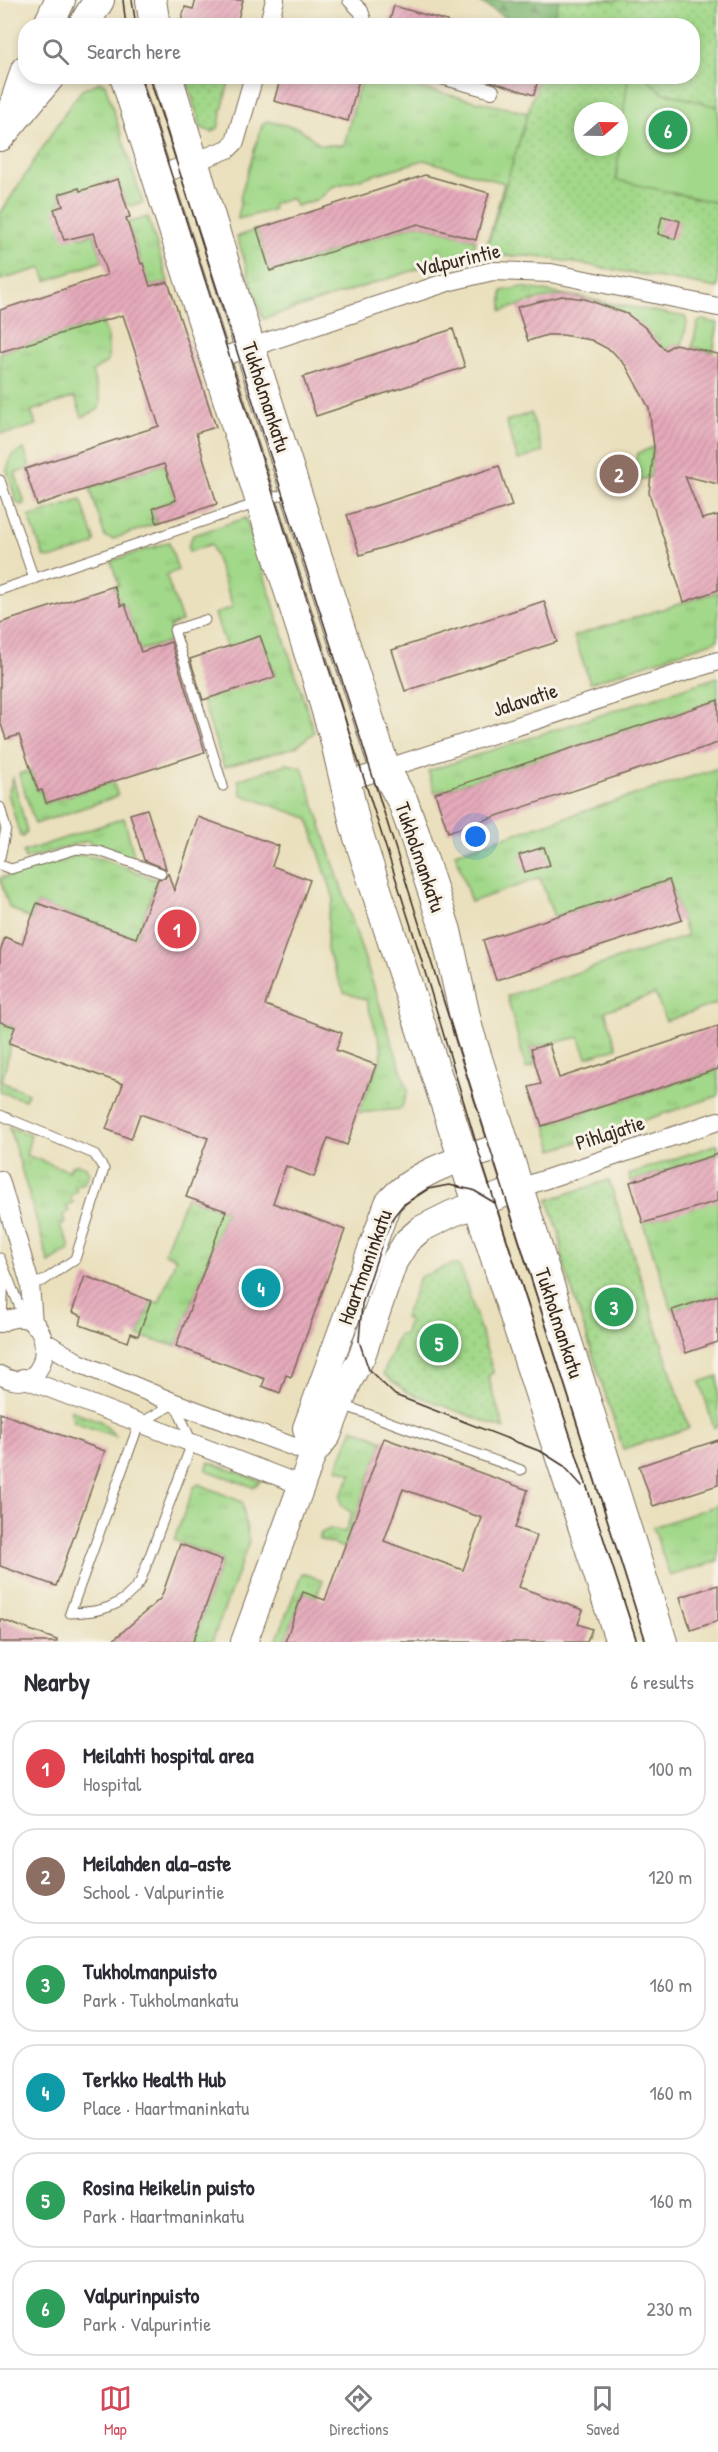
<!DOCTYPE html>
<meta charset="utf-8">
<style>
body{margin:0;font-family:"Patrick Hand",sans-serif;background:#f7f7f7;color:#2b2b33}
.compass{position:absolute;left:574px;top:102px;width:54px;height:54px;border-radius:50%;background:#fff;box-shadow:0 3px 9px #0003;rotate:70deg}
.you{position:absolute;left:476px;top:837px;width:21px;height:21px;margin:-15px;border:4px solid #fff;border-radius:50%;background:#1a73e8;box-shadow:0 0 0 9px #1a73e833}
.badge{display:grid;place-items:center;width:39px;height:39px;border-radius:50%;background:#d1495b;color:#fff;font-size:20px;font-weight:700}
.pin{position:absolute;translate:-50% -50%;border:3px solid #fff;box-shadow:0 2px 6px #0006}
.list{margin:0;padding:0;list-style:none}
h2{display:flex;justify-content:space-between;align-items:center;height:78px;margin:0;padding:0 24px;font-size:26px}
h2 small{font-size:20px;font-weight:400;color:#7c7c81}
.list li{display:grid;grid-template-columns:39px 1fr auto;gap:18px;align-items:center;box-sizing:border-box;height:96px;margin:0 12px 12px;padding:0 12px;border:2px solid #e1e1e2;border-radius:24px}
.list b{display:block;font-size:22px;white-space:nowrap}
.list p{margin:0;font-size:20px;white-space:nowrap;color:#7c7c81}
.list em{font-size:20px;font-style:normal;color:#7c7c81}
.icon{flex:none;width:33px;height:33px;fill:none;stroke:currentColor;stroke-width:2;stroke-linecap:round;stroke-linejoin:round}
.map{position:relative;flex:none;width:718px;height:1642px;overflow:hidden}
.search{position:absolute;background:#fff;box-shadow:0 3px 9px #0003;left:18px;right:18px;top:18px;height:66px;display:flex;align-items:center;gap:15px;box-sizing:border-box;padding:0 21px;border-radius:24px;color:#7c7c81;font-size:22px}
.sheet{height:726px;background:#fff}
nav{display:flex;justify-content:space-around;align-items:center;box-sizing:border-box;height:84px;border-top:2px solid #e1e1e2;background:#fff;font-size:16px;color:#7c7c81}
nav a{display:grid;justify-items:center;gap:3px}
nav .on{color:#d1495b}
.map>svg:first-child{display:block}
.grass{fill:url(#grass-tufts);stroke:#6e8154;stroke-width:1.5}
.forest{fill:url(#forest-firs);stroke:#5e714a;stroke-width:1.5}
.park{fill:url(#park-dots);stroke:#6e8154;stroke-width:1.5;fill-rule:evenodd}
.pitch{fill:#a2d889;stroke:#6e8154;stroke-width:1.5}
.building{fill:url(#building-hatch);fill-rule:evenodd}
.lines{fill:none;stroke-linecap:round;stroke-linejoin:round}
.service-casing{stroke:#786a56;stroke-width:11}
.pedestrian-casing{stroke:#786a56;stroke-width:16}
.minor-casing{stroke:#786a56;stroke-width:20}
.secondary-casing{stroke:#786a56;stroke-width:28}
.primary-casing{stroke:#786a56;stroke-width:32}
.service{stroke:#fff;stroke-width:9}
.pedestrian{stroke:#fff;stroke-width:14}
.minor{stroke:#fff;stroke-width:18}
.secondary{stroke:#fff;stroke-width:26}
.primary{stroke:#fff;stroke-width:30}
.tram{stroke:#3b2a1e;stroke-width:1.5}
.labels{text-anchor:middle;stroke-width:6;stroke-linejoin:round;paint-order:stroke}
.street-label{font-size:21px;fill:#3b2a1e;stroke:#f7f3e8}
</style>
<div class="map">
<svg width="718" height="1642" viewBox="0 0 718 1642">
<defs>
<pattern id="grass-tufts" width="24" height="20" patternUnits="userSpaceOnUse" patternTransform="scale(1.5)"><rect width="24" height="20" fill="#a2d889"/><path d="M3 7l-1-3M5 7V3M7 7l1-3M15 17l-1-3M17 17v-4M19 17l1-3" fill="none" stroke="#8cba76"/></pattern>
<pattern id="forest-firs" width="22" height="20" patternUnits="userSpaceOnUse" patternTransform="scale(1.5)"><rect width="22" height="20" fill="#81b875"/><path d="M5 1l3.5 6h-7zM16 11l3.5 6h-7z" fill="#6b965f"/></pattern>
<pattern id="park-dots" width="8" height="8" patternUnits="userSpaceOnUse" patternTransform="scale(1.5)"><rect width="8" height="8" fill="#a2d889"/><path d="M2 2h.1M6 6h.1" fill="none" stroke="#8cba76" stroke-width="1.8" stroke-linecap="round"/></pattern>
<pattern id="building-hatch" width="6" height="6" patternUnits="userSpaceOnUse" patternTransform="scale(1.5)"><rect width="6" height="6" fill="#e5aabb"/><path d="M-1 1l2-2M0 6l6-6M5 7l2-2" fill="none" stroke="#c592a0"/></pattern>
</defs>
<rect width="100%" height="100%" fill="#f7f3e8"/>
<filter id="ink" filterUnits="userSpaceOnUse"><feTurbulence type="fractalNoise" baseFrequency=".0167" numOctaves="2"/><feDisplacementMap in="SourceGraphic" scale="12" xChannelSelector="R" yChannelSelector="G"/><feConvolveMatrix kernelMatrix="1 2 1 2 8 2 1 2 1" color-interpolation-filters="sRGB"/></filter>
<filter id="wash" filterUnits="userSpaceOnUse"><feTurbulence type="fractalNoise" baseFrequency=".008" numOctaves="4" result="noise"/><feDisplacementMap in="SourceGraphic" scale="24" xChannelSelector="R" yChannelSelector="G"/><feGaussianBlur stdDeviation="1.35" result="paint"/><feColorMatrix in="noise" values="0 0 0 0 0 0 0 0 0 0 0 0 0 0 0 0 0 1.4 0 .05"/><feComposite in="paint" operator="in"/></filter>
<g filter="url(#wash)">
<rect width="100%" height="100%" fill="#eae0bd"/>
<g class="grass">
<path d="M362,77H372L528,113L539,77L583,111L576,263L535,256H484L504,183L424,160L332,187L319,199L296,206L292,198L273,204V210L238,219L241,194L262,125L267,121L299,128L321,145H344Z"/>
<path d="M100,82L105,84L143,203L132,206L126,204L117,179L100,185L81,196L79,188L59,194L63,206L81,238L91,234L90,230L92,229L103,261L46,281L42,268L0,280V214L72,102L83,89Z"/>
<path d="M148,217L168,282L150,286L127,223Z"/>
<path d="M418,224L476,240L471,256L455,257L263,319L237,237L257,229L271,271Z"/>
<path d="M522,287L685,317L687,323L682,345L675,344L665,350C639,321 603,294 561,296C541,297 521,305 502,311V291Z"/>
<path d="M703,320L718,323L713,352L692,347L698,322Z"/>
<path d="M102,321L108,337V361L92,372L101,402L98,410L82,417L75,397L31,411L36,425L10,433H0V352Z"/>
<path d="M654,447L651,477L640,480L634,464L638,453Z"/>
<path d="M24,449L30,468L15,473L25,504L21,505L17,503L7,470L11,456Z"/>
<path d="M164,464L176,500L153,508L157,523L113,539L105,537L90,488Z"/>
<path d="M81,500L95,540L93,545L53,558L44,557L29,517Z"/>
<path d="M246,518L314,732L296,747L224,767L202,700L275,676L266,649L226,647L215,614L233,607L211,544L189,552L188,547L193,535Z"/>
<path d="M169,542L178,570L166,575L182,621L170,626L172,641L140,650L125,605L121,606L114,586L119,585L111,561Z"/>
<path d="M718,592V640L590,683L574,636Z"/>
<path d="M718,677V700L435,793L428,771Z"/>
<path d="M286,764L302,767L408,1091L401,1109L358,1113L380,1061L382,1049L366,1000L344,992L327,950L328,916L334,899L308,818L242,795L238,780Z"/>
<path d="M718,768V1003L666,1021L655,994L605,1011L617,1048L587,1057L579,1037L530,1048L534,1066L526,1068L507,996L687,936L669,880L554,917L540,878L471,902L455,853Z"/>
<path d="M31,770L38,791L42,790L46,803L113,782L118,796L35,824L19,774Z"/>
<path d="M13,778L27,831L23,837L20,836L8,793Z"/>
<path d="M124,818L134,855L128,859L87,841L25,859L23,852Z"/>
<path d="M80,855L103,859L157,880L136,938L37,903L31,920L9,907L0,878Z"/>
<path d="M0,1022L15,1027L2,1082L28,1093L25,1100L0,1092Z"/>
<path d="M718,1069V1096L553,1150L546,1125Z"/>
<path d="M9,1127L31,1135L26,1155L69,1171L71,1166L77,1164L86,1167L89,1174L84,1183L75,1185L77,1191L70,1196L73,1202L66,1206L69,1211L63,1215L65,1222L60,1226L69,1244V1250L49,1263Z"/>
<path d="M718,1144V1154L630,1182L629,1174Z"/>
<path d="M186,1197L226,1211L176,1346L138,1336L151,1301L159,1303L176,1258L164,1253Z"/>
<path d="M718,1199V1295L672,1310L643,1223Z"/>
<path d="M718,1376V1426L714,1428L700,1382Z"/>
<path d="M70,1410L100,1421L117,1437L74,1422Z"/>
<path d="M353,1428L383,1441L344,1548L319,1539L321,1533L330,1529L345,1532L352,1513L342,1506L340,1496L352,1474L337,1468Z"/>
<path d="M209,1462L261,1481L253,1487L206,1470Z"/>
<path d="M199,1484L242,1502L249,1542L212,1642H193L222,1560L174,1540L194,1487Z"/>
<path d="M718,1505V1561L670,1576L653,1527Z"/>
<path d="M302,1573L323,1580L316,1597L303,1592L285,1642H276Z"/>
</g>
<path class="forest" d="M477,0H621L612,26L518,25Z"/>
<g class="park">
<path d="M559,0H718V288L536,256H484L539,77L692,76V26L552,25ZM583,111H619V147H583Z"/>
<path d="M186,77H230L218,128L212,132L201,128Z"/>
<path d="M531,413L543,452L518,460L506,421Z"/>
<path d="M609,1180L689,1428L623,1449L564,1265L559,1232L548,1200Z"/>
<path d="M453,1264L458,1265L463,1274L493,1371V1373L488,1376L504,1429L407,1392L383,1374L399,1334L404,1335L409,1320L404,1318L420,1277Z"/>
</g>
<path class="pitch" d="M628,77H645L662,92L718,107V203L616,180Z"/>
<g id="blocks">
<g class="building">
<path d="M196,0H243L236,26H180L185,7L193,9Z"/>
<path d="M394,6L447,21L446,26H388Z"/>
<path d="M281,76H360L348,121L274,101Z"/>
<path d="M488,76H539L534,95L487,80Z"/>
<path d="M425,175L489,193L476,240L418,224L270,271L257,229Z"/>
<path d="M118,179L130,217L126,218L141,264L143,263L150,286L168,282L216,427L196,433L217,504L157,523L153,508L176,500L164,464L37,505L25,469L159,426L123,315L0,352V310L107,275L94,233L64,240L54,209L63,206L59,194L79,188L80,191Z"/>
<path d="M662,216L680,221L675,239L658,234Z"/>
<path d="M562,296L585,299L627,314L647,329L665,350L675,344L718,354V484L685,476L702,519L718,515V590L684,602L649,493L654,447L649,408L626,366L612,351L591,340L563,335H547L528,341L517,307Z"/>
<path d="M453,329L465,367L316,416L303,377Z"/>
<path d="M499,466L512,506L360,555L347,515Z"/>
<path d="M114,586L121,606L125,604L141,652L171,642L205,752L46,803L42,790L38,791L19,735L6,739L0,721V623Z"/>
<path d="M544,601L557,642L405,691L392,650Z"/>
<path d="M260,636L275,677L203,700L190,659Z"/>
<path d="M718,700V743L448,832L435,793Z"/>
<path d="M147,809L164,862L166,869L144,860L130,814Z"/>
<path d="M198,817L279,846L272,866L310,880L265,1005L342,1033L336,1050L376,1065L347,1145L328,1138L314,1177L286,1166L273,1203L345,1230L291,1377L286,1375L280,1393L262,1386L265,1379L176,1346L226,1211L186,1197L208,1138L140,1114L131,1139L106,1129L123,1084L9,1043L15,1027L0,1022V952L5,937L22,944L37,903L136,938L158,879L165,878L168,873L174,891Z"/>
<path d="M544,847L550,865L525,872L519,855Z"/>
<path d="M669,880L682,920L496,980L483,940Z"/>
<path d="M718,1026V1069L542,1126L529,1087L541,1084L531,1049L549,1044L559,1078Z"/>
<path d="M718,1154V1201L643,1223L630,1182Z"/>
<path d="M85,1276L151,1301L138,1336L131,1333L128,1342L80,1325L82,1316L72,1312Z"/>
<path d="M718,1295V1342L686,1353L672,1310Z"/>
<path d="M0,1413L105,1451L56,1586L0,1566Z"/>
<path d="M384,1438L528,1490L515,1528L537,1536L519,1587L583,1610L578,1624L592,1629L587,1642H285L303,1592L325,1600ZM403,1489L482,1518L463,1570L384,1541Z"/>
<path d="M718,1440V1485L653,1506L639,1466Z"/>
<path d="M180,1544L222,1560L193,1642H111L161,1598Z"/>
<path d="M718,1585V1621L691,1630L680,1597Z"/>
<path d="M0,1619L57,1640V1642H0Z"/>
</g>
</g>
</g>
<g filter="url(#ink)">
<use href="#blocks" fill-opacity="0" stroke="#786a56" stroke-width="1.5"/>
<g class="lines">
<defs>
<g id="service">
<path d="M0,480L34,579"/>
<path d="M0,590L293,491"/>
<path d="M190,680L174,630L205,620"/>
<path d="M192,686L223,786"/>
<path d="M0,807L6,829L0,857"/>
<path d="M0,865L11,869L77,849L99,851L161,873"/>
<path d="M0,1115L94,1154L104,1169L75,1259L43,1281L30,1284"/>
<path d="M0,1258L25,1320"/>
<path d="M2,1321L4,1273"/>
<path d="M175,1403L192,1443L140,1582C121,1608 101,1612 70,1613L139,1424Z"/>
<path d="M340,1404L521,1470"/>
</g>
<g id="pedestrian">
<path d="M350,0L361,11L366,26"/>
<path d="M438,76L492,91"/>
</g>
<g id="minor">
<path d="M268,26L275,0"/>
<path d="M157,176L228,149L235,142L254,76"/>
<path d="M215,359L451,281L493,271L551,273L718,307"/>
<path d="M345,782L718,661"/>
<path d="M0,1180L30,1284L33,1324"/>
<path d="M517,1189L718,1121"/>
<path d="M0,1323C61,1293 56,1407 0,1375"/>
<path d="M45,1342L79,1363L175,1403L313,1454"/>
<path d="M23,1378L301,1485"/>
</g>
<g id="secondary">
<path d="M313,1454L306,1428L388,1203C417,1169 462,1159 503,1146"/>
<path d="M244,1642L313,1454L328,1435L348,1383L362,1356L394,1262L407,1241L421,1229L451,1214L517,1189"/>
</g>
<g id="primary">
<path d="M151,0L155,26"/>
<path d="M48,26L60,0"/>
<path d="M83,26L99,0"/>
<path d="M125,76L316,674L335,738L356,828L621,1642"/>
<path d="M167,76L250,348L376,742L385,769L403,802L413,830L446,931L468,1030L662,1642"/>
<path d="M12,113L26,70"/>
<path d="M0,136L50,76"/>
</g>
</defs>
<use href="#service" class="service-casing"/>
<use href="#pedestrian" class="pedestrian-casing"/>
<use href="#minor" class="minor-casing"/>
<use href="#secondary" class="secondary-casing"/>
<use href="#primary" class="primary-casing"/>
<use href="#service" class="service"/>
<use href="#pedestrian" class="pedestrian"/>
<use href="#minor" class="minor"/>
<use href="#secondary" class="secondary"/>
<use href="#primary" class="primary"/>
<g class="tram">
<path d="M123,0L126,26"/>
<path d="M132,0L136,26"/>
<path d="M140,76L416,942L479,1153L637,1642"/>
<path d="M149,76C318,597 480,1120 646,1642"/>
<path d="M495,1203L473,1190L449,1185L428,1189L403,1205L394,1216L384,1237L362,1304L359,1341L369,1370L395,1395L542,1452L564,1466L582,1486"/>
</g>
</g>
</g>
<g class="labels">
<g class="street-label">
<text transform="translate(458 260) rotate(-13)" y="7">Valpurintie</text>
<text transform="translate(266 397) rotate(72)" y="7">Tukholmankatu</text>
<text transform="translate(525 700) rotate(-18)" y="7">Jalavatie</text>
<text transform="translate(420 857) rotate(71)" y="7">Tukholmankatu</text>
<text transform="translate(610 1133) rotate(-18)" y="7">Pihlajatie</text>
<text transform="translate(365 1267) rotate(-70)" y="7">Haartmaninkatu</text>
<text transform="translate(559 1323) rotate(72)" y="7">Tukholmankatu</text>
</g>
</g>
</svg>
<svg class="compass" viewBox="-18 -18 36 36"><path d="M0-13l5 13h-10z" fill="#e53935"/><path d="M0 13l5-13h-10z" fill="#7c7c81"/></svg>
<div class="you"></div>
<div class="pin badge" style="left:177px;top:929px;background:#e0444e">1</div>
<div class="pin badge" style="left:619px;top:474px;background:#8d6e63">2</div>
<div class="pin badge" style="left:614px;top:1307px;background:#2e9e5b">3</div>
<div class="pin badge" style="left:261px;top:1288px;background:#0f9aa8">4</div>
<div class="pin badge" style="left:439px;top:1343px;background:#2e9e5b">5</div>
<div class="pin badge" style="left:668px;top:130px;background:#2e9e5b">6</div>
<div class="search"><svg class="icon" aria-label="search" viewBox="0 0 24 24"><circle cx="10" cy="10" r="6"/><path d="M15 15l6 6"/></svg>Search here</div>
</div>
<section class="sheet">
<h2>Nearby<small>6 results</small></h2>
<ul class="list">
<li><span class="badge" style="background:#e0444e">1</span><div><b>Meilahti hospital area</b><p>Hospital</p></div><em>100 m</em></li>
<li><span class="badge" style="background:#8d6e63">2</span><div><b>Meilahden ala-aste</b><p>School · Valpurintie</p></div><em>120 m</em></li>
<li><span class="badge" style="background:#2e9e5b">3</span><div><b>Tukholmanpuisto</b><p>Park · Tukholmankatu</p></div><em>160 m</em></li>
<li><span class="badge" style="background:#0f9aa8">4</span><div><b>Terkko Health Hub</b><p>Place · Haartmaninkatu</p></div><em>160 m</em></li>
<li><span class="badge" style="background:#2e9e5b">5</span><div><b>Rosina Heikelin puisto</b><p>Park · Haartmaninkatu</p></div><em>160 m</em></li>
<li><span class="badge" style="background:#2e9e5b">6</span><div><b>Valpurinpuisto</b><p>Park · Valpurintie</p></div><em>230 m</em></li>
</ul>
</section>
<nav>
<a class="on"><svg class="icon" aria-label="map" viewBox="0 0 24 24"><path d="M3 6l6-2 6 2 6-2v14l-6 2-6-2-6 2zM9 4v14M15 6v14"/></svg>Map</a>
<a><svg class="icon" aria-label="directions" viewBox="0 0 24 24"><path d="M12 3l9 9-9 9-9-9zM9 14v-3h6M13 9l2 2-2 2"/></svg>Directions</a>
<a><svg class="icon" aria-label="saved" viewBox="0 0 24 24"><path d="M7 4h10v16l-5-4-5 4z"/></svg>Saved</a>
</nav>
